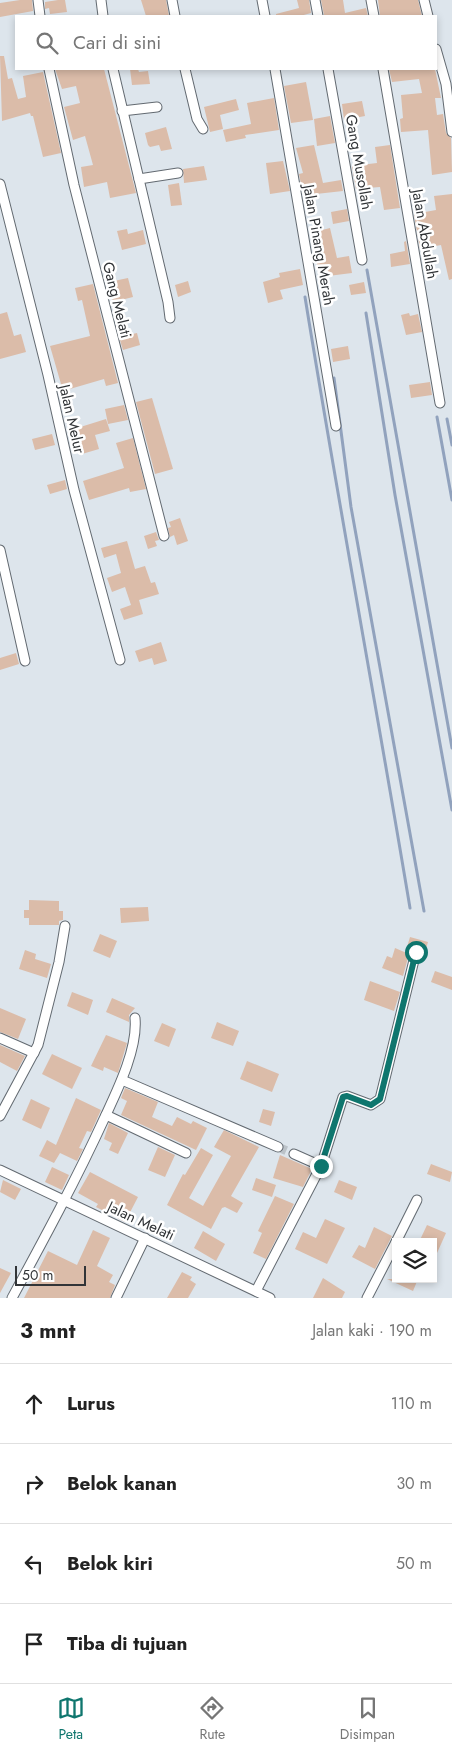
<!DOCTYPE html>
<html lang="id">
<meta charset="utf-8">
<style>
body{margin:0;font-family:Jost,sans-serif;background:#f6f6f6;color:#222}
.controls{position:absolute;right:15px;bottom:15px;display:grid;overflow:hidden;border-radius:0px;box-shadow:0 2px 8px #0003}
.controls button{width:45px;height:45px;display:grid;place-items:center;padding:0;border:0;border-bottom:1px solid #e0e0e0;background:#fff;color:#222;font:25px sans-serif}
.scale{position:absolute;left:15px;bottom:12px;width:71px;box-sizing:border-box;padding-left:5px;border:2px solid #313437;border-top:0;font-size:14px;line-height:18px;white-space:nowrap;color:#313437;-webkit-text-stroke:4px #fff;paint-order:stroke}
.stop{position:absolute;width:15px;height:15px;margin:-11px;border:4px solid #0f766e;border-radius:50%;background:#fff}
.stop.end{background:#0f766e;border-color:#fff;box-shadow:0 1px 5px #0008}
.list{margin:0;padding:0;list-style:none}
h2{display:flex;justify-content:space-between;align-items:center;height:65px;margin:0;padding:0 20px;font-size:21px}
h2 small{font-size:16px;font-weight:400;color:#767676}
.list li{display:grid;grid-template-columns:32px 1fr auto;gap:15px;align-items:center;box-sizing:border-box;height:80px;padding:0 20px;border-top:1px solid #e0e0e0}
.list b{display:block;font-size:19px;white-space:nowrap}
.list em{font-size:16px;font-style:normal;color:#767676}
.icon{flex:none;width:28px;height:28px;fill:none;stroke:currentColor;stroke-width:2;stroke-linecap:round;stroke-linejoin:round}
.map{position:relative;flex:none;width:452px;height:1298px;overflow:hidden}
.search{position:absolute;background:#fff;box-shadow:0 2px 8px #0003;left:15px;right:15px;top:15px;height:55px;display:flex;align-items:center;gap:12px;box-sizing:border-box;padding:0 18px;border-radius:0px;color:#767676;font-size:19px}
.sheet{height:385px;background:#fff}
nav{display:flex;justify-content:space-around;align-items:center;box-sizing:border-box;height:70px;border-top:1px solid #e0e0e0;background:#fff;font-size:14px;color:#767676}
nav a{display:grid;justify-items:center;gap:2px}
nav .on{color:#0f766e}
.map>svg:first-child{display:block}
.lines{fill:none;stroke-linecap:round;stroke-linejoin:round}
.stream{stroke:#91a2bd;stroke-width:3}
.building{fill:#dbbca9}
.minor-tunnel{stroke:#bbc2c8;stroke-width:9;stroke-dasharray:9 4.5;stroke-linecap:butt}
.minor-casing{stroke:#636a71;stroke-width:11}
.minor{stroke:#fff;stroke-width:9}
.route{stroke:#0f766e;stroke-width:6}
.labels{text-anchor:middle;stroke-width:5;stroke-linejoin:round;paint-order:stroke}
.street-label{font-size:15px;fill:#313437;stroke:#fff}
</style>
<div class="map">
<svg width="452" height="1298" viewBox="0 0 452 1298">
<rect width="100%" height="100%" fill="#dde5ec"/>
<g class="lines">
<g class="stream">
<path d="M367,270L452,748"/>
<path d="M305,297C338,501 376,704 410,908"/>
<path d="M366,313L395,495L452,810"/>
<path d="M334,378L351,507L424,911"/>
<path d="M437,417L452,500"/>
<path d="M447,419L452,445"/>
</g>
</g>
<g class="building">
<path d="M20,0H32L33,11L0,17V3Z"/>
<path d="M58,0H65L67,12L50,14L49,8L45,9V2Z"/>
<path d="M141,0H166L169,16H146Z"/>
<path d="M297,0H309L311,13L300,16H276V14L299,8Z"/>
<path d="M321,0H343L345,13L366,8L368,16L324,15Z"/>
<path d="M378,0H418L422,16H380Z"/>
<path d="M0,56H4L8,79L12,78L18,99L26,97L23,76L43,72L61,153L43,157L33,116H31L30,113L2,121Z"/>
<path d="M55,69H104L136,193L110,198L107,182L84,187L81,167L93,165L85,136L73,140L64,107L80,103L76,86L62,89Z"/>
<path d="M130,69H138L139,72L148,71L150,84L132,85Z"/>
<path d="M389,69H435L441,98H435L437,115L443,114L446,133L451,138L452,172L432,175L428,130L401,132L400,119L403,118L401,95L422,93L419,79L392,82Z"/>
<path d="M306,82L313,120L291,123L284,86Z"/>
<path d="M274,98L279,130L245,135L246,138L226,142L223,130L251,124L247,103Z"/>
<path d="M236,99L239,110L220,115L223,129L210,132L204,107Z"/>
<path d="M362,101L365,116L344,120L342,104Z"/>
<path d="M330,116L335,143L317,146L314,119Z"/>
<path d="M166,127L172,149L161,151L159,145L150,147L148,145L145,133Z"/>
<path d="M314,145L323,183L341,180L343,191L307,195L306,189H302L299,174L303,173L296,148Z"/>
<path d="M390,145L400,208L384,210L380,187L356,189L352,166L377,163L375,147Z"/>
<path d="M283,161L290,191L270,194L266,163Z"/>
<path d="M204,166L207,180L184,183L183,169Z"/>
<path d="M179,183L182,205L171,206L168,185Z"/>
<path d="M452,194V279L449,280L441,245L420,249L414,214L436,210L434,196Z"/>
<path d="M347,209L349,221L333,224L331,212Z"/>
<path d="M330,228L337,258L349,256L352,273L320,277L310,233Z"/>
<path d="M127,229L128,234L143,230L146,244L122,250L117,231Z"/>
<path d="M406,241L410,264L391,267L390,254L405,251L404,242Z"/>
<path d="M300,269L303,285L280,290L283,299L268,303L263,282L280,277L279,273Z"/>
<path d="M128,278L133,297L113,302L109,282Z"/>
<path d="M188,281L191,292L178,297L175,285Z"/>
<path d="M364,282L366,293L351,295L349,285Z"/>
<path d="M93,284L118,383L106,386L104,379L63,391L50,346L90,336L82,300L78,301L75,288Z"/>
<path d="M7,312L14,336L21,334L26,352L0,359V314Z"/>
<path d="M409,313L410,316L418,314L422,332L406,335L401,315Z"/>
<path d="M137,333L140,345L123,350L119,337Z"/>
<path d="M348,346L350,359L333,362L331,349Z"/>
<path d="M430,382L432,395L411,398L409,385Z"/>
<path d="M152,398L173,469L155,474L136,402Z"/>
<path d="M124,405L128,420L108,424L105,409Z"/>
<path d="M106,419L110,431L95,435L99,449L82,454L74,429Z"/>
<path d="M52,434L55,445L35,450L32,439Z"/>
<path d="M133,438L146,489L130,492L129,488L89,500L83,481L124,468L116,443Z"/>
<path d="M65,480L67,489L50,494L47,485Z"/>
<path d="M180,518L188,541L177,545L174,535L170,537L168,528L171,527L169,522Z"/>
<path d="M156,532L159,540L155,541L157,546L148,549L144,536Z"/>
<path d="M127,541L135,569L145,566L151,583L155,582L159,594L139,600L143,614L124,620L120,609L131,605L125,587L112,592L107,578L121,573L116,554L104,558L101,548Z"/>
<path d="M161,642L167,661L154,665L152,658L139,662L135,651Z"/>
<path d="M16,653L19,664L0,670V658Z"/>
<path d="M29,900L59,901V911H63V920L59,921V925H29V918H24V910H29Z"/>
<path d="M148,907L149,921L121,923L120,908Z"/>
<path d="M100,934L117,941L110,958L93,951Z"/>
<path d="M410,937L428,942L425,952L418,946L407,947Z"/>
<path d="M395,948L409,954L403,976L382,968L387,956L392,958Z"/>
<path d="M25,950L36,954L35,959L51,964L47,978L19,969Z"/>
<path d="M435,971L452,977V990L431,982Z"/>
<path d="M370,981L400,992L394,1011L364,1000Z"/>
<path d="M72,992L93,1000L88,1015L67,1006Z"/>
<path d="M112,998L135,1008L129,1015V1022L106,1012Z"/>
<path d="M0,1008L26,1019L18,1039L0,1032Z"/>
<path d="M217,1022L239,1031L233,1046L211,1038Z"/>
<path d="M162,1023L176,1029L169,1047L154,1041Z"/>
<path d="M106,1035L127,1043L118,1073L104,1067L103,1071L91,1066Z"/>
<path d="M0,1045L25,1056L17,1071L0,1062Z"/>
<path d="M52,1054L82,1068L72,1089L42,1074Z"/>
<path d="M247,1061L279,1074L272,1092L240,1079Z"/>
<path d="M125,1088L158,1102L152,1117L172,1126L177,1117L191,1124L193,1121L207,1128L196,1150L121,1115L127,1101L121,1098Z"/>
<path d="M76,1098L101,1110L91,1132L87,1131L79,1148L83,1149L77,1161L60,1153L54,1163L39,1156L47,1140L56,1145Z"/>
<path d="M31,1099L50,1108L41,1129L22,1120Z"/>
<path d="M263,1109L275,1112L271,1126L259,1122Z"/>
<path d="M109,1123L128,1133L118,1154L109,1150L112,1143L104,1139Z"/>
<path d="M224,1130L259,1147L231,1196L243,1203L237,1213L225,1207L222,1208L211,1229L167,1205L183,1174L185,1175L201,1148L213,1155L189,1198L203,1206L231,1156L214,1147Z"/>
<path d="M158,1147L175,1155L165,1177L148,1170Z"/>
<path d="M280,1155L312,1169L303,1187L273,1178Z"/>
<path d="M431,1164L452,1172L450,1182L427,1174Z"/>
<path d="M52,1167L69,1175L62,1190L45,1182Z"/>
<path d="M90,1172L138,1197L125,1222L96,1207L98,1204L78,1193Z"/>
<path d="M256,1178L276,1185L272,1197L252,1190Z"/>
<path d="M3,1180L21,1189L15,1200L0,1192Z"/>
<path d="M339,1180L357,1187L352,1200L334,1192Z"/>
<path d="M275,1196L294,1204L266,1259L253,1253L262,1233L258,1231Z"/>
<path d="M325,1219L345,1228L327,1264L295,1249L303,1232L316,1238Z"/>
<path d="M427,1225L446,1233L433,1262V1242H419Z"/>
<path d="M374,1227L392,1236L375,1269L352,1257L359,1245L365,1248Z"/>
<path d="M93,1230L110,1238L97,1266L113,1275L109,1282L115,1285L110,1298H24L48,1251L77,1265Z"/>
<path d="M203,1231L225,1244L216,1261L194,1248Z"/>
<path d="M0,1268L11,1273L0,1293Z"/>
<path d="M182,1272L192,1277L190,1280L196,1284L188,1298H167Z"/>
<path d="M323,1278L345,1292L342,1298H313Z"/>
<path d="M387,1279H418L413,1291Z"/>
</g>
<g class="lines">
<path class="minor-tunnel" d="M278,1147L294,1154"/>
<defs>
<g id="minor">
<path d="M38,0L40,16"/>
<path d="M101,0L103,16"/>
<path d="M172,0L175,16"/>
<path d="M262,0L265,16"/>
<path d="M315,0L318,16"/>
<path d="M371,0L374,16"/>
<path d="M424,0L428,16"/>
<path d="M436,49L446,84L452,132"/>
<path d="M49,69L74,185L164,536"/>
<path d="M113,69L168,302L170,318"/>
<path d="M185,69L197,119L203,129"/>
<path d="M275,69L336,426"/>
<path d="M328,69L362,260"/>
<path d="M383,69L440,403"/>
<path d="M122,111L157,107"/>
<path d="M139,179L178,173"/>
<path d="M0,184L48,375L74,490L120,660"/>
<path d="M0,550L25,661"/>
<path d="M0,1038L34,1053"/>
<path d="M122,1080L278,1147"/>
<path d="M106,1115L186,1153"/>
<path d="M0,1116L38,1045L59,962L65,926"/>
<path d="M321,1166L343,1097L347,1096L371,1105L380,1099L416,952"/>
<path d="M0,1170L270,1298"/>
<path d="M396,1242L417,1200"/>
<path d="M256,1291L321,1166L294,1154"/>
<path d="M12,1298C44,1239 76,1180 104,1119C117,1091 138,1049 135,1018"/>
<path d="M116,1298L145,1238"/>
<path d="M367,1298L396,1242"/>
</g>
</defs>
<use href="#minor" class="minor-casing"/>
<use href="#minor" class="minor"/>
</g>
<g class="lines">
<path class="route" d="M321,1166L343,1097L347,1096L371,1105L380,1099L416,952"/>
</g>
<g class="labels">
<g class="street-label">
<text transform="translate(359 162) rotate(80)" y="5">Gang Musollah</text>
<text transform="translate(425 234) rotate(80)" y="5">Jalan Abdullah</text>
<text transform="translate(319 245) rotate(80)" y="5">Jalan Pinang Merah</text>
<text transform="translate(117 300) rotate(76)" y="5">Gang Melati</text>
<text transform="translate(72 419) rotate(77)" y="5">Jalan Melur</text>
<text transform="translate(141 1221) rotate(25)" y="5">Jalan Melati</text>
</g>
</g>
</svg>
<div class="controls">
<button><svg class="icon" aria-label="layers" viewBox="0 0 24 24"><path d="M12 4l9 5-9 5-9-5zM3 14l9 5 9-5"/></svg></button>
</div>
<div class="scale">50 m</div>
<div class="stop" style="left:416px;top:952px"></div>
<div class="stop end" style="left:321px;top:1166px"></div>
<div class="search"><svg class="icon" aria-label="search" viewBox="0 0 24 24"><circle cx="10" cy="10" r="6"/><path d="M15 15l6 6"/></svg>Cari di sini</div>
</div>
<section class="sheet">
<h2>3 mnt<small>Jalan kaki · 190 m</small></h2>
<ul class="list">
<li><svg class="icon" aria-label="ahead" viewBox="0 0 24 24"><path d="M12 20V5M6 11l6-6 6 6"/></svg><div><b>Lurus</b></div><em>110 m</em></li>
<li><svg class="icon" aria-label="right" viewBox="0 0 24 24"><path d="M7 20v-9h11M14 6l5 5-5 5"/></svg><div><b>Belok kanan</b></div><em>30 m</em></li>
<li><svg class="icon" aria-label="left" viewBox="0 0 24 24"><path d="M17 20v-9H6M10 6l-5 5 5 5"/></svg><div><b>Belok kiri</b></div><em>50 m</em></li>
<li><svg class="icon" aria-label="arrive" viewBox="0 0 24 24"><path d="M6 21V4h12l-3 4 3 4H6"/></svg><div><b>Tiba di tujuan</b></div></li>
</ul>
</section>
<nav>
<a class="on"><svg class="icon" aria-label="map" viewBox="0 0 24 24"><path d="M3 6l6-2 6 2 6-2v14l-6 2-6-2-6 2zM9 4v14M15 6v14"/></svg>Peta</a>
<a><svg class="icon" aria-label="directions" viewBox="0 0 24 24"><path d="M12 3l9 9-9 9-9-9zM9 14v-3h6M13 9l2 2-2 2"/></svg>Rute</a>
<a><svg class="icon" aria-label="saved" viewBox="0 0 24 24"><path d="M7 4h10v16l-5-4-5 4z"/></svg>Disimpan</a>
</nav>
